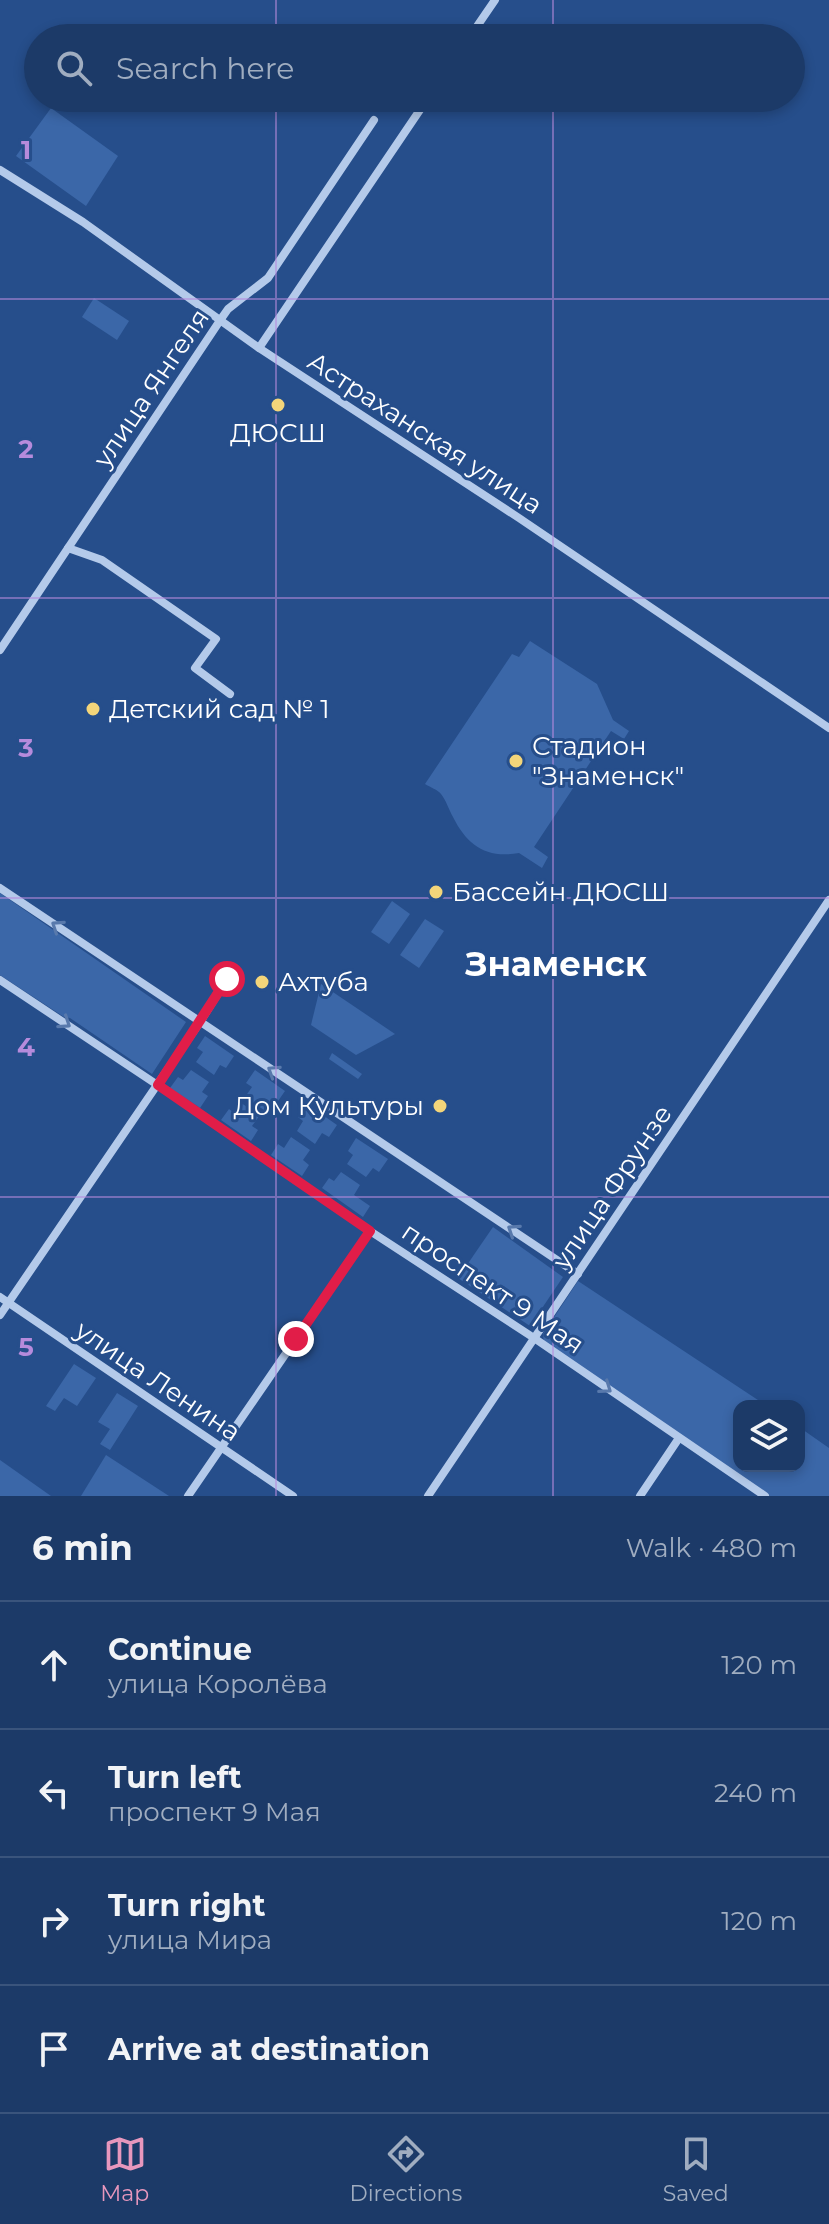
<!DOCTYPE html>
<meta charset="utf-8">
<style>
body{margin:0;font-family:Montserrat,sans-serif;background:#25416e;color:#f1f3f6}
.controls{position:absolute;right:24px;bottom:24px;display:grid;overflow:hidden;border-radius:16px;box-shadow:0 4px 12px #0003}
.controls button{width:72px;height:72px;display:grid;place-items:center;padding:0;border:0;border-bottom:2px solid #3a547c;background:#1c3a68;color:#f1f3f6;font:40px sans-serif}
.stop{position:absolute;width:24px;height:24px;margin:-18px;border:6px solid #e11d48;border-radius:50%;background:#fff}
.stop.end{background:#e11d48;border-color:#fff;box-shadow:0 2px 8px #0008}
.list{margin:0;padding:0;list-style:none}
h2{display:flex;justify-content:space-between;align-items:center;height:104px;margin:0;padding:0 32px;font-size:34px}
h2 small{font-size:26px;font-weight:400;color:#a0adc0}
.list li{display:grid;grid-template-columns:52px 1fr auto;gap:24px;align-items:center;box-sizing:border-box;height:128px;padding:0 32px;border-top:2px solid #3a547c}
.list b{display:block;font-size:30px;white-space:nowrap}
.list p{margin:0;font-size:26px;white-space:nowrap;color:#a0adc0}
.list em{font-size:26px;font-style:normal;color:#a0adc0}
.icon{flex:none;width:44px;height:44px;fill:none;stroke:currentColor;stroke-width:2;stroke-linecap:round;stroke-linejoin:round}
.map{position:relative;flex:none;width:829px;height:1496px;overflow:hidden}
.search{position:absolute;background:#1c3a68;box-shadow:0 4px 12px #0003;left:24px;right:24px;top:24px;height:88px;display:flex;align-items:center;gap:20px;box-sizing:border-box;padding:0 28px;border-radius:44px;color:#a0adc0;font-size:30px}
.sheet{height:616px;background:#1c3a68}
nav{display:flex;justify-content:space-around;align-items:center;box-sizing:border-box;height:112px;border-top:2px solid #3a547c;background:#1c3a68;font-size:22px;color:#a0adc0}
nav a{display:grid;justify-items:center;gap:4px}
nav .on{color:#e797bd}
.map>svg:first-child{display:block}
.green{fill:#3b67a8}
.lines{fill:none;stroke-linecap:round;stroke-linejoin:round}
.minor{stroke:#b4caea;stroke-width:8}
.oneway{stroke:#5879ac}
.route{stroke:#e11d48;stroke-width:10}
.grid{fill:none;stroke:#b68bdc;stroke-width:2;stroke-opacity:0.55}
.poi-dot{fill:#f3d57a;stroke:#264e8b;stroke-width:3}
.labels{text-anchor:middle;stroke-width:6;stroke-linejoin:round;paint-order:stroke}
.street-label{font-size:26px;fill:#fff;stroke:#264e8b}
.poi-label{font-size:26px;fill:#fff;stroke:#264e8b;text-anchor:start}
.district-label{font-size:34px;font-weight:bold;fill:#fff;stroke:#264e8b}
.grid-label{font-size:26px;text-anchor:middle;font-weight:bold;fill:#b68bdc;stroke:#264e8b;stroke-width:6;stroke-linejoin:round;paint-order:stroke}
</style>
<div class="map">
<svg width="829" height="1496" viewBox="0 0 829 1496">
<rect width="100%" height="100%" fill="#264e8b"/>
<g class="green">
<path d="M51,108L118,156L86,206L16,156Z"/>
<path d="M94,298L129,321L117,340L82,317Z"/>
<path d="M530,641L597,684L613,720L629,731L624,739L611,731L534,847L548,857L542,868L519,853C486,859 467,845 453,817C449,810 446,800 441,794C438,790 430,787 425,784L512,654L519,657Z"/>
<path d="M0,893L186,1022L152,1074L70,1018L64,1017L0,975Z"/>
<path d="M392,901L410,914L389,944L371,932Z"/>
<path d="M425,919L444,931L419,968L400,955Z"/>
<path d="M321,984L395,1034L356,1055L311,1025Z"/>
<path d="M205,1036L234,1056L226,1068L220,1065L214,1075L196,1062L203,1052L197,1048Z"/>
<path d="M332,1053L362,1074L358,1079L329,1059Z"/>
<path d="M191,1070L209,1082L202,1092L208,1096L200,1108L170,1088L178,1077L183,1080Z"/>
<path d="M255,1070L285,1091L276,1104L271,1100L264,1110L245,1097L252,1087L246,1083Z"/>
<path d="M241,1103L260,1115L252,1126L258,1130L251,1141L221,1120L229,1109L234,1113Z"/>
<path d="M307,1104L337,1125L329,1137L322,1133L315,1144L297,1131L303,1121L298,1117Z"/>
<path d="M291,1137L310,1150L303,1160L309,1165L302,1176L271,1155L278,1144L284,1148Z"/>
<path d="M356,1138L388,1159L379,1172L373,1168L366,1177L347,1164L353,1155L348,1151Z"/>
<path d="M341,1172L360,1185L354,1195L370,1206L363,1217L322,1188L329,1178L334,1181Z"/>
<path d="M493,1227L563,1277L530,1326L458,1278Z"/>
<path d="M578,1281L767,1406H739V1466H799V1427L829,1448V1496H770L544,1344L543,1334Z"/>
<path d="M74,1364L96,1378L77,1406L64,1398L55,1411L46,1406Z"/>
<path d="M117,1393L138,1406L110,1450L100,1444L110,1429L98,1422Z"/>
<path d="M106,1455L169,1496H81Z"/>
<path d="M0,1460L51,1496H0Z"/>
</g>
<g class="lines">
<g class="minor">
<path d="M469,38L495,0"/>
<path d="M0,170L83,222L259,348L519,518L829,728"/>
<path d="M259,348L428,98"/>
<path d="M68,548L102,560L216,639L195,668L230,694"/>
<path d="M0,650L221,319L228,309L268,278L374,120"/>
<path d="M0,888L578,1274"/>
<path d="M0,980L165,1090L370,1231L534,1338L765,1496"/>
<path d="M0,1297L293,1496"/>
<path d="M0,1315L200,1022L227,979"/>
<path d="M188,1496L370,1231"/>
<path d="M428,1496L829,900"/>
<path d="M640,1496L679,1438"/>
</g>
</g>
<defs><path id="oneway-chevron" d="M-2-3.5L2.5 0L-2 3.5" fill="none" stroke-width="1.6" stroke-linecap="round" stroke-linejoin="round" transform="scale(2)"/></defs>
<g class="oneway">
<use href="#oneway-chevron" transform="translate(57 926) rotate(-146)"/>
<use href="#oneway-chevron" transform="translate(65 1023) rotate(34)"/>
<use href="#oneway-chevron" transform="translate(273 1071) rotate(-147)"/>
<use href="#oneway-chevron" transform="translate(513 1230) rotate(-146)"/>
<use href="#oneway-chevron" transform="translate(606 1388) rotate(35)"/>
</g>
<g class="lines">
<path class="route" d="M227,979L158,1085L370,1231L296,1339"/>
</g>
<path class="grid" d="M276,0V38M553,0V38M276,98V1496M553,98V1496M0,299H829M0,598H829M0,898H829M0,1197H829"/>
<g class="poi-dot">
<circle cx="278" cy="405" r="8"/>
<circle cx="93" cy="709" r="8"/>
<circle cx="516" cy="761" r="8"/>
<circle cx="436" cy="892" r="8"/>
<circle cx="262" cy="982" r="8"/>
<circle cx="440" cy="1106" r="8"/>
</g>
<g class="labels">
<g class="street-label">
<text transform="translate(151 388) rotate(-56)" y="9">улица Янгеля</text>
<text transform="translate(425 433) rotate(33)" y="9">Астраханская улица</text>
<text transform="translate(612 1187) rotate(-56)" y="9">улица Фрунзе</text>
<text transform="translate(493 1288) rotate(34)" y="9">проспект 9 Мая</text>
<text transform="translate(158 1381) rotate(34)" y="9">улица Ленина</text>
</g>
<g class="poi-label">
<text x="278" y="442" text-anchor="middle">ДЮСШ</text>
<text x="109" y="718">Детский сад № 1</text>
<text x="532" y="755">Стадион<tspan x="532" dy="30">"Знаменск"</tspan></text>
<text x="452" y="901">Бассейн ДЮСШ</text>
<text x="278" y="991">Ахтуба</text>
<text x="424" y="1115" text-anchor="end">Дом Культуры</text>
</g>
<g class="district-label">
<text x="556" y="976">Знаменск</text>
</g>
</g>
<g class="grid-label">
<text x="26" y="159">1</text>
<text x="26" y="458">2</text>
<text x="26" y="757">3</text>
<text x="26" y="1056">4</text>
<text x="26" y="1356">5</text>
</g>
</svg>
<div class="controls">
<button><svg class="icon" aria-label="layers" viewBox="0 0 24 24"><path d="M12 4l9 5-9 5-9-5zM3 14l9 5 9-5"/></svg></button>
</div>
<div class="stop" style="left:227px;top:979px"></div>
<div class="stop end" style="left:296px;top:1339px"></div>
<div class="search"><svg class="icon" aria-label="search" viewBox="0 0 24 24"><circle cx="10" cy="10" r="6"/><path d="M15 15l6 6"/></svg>Search here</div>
</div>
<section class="sheet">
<h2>6 min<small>Walk · 480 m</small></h2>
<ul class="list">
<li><svg class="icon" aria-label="ahead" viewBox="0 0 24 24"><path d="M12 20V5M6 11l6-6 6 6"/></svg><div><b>Continue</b><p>улица Королёва</p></div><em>120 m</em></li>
<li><svg class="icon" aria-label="left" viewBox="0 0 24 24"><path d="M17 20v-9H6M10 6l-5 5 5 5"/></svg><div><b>Turn left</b><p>проспект 9 Мая</p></div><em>240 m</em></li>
<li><svg class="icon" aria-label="right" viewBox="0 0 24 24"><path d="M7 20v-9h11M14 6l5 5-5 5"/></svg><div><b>Turn right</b><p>улица Мира</p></div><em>120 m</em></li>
<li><svg class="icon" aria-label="arrive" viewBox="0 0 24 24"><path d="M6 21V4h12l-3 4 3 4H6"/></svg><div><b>Arrive at destination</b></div></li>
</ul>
</section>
<nav>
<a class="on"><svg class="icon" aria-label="map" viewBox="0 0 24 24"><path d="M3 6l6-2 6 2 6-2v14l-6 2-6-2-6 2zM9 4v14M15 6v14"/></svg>Map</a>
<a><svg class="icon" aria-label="directions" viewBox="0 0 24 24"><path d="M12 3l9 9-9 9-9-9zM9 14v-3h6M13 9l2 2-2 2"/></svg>Directions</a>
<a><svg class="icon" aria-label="saved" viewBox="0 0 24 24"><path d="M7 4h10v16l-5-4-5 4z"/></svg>Saved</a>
</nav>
